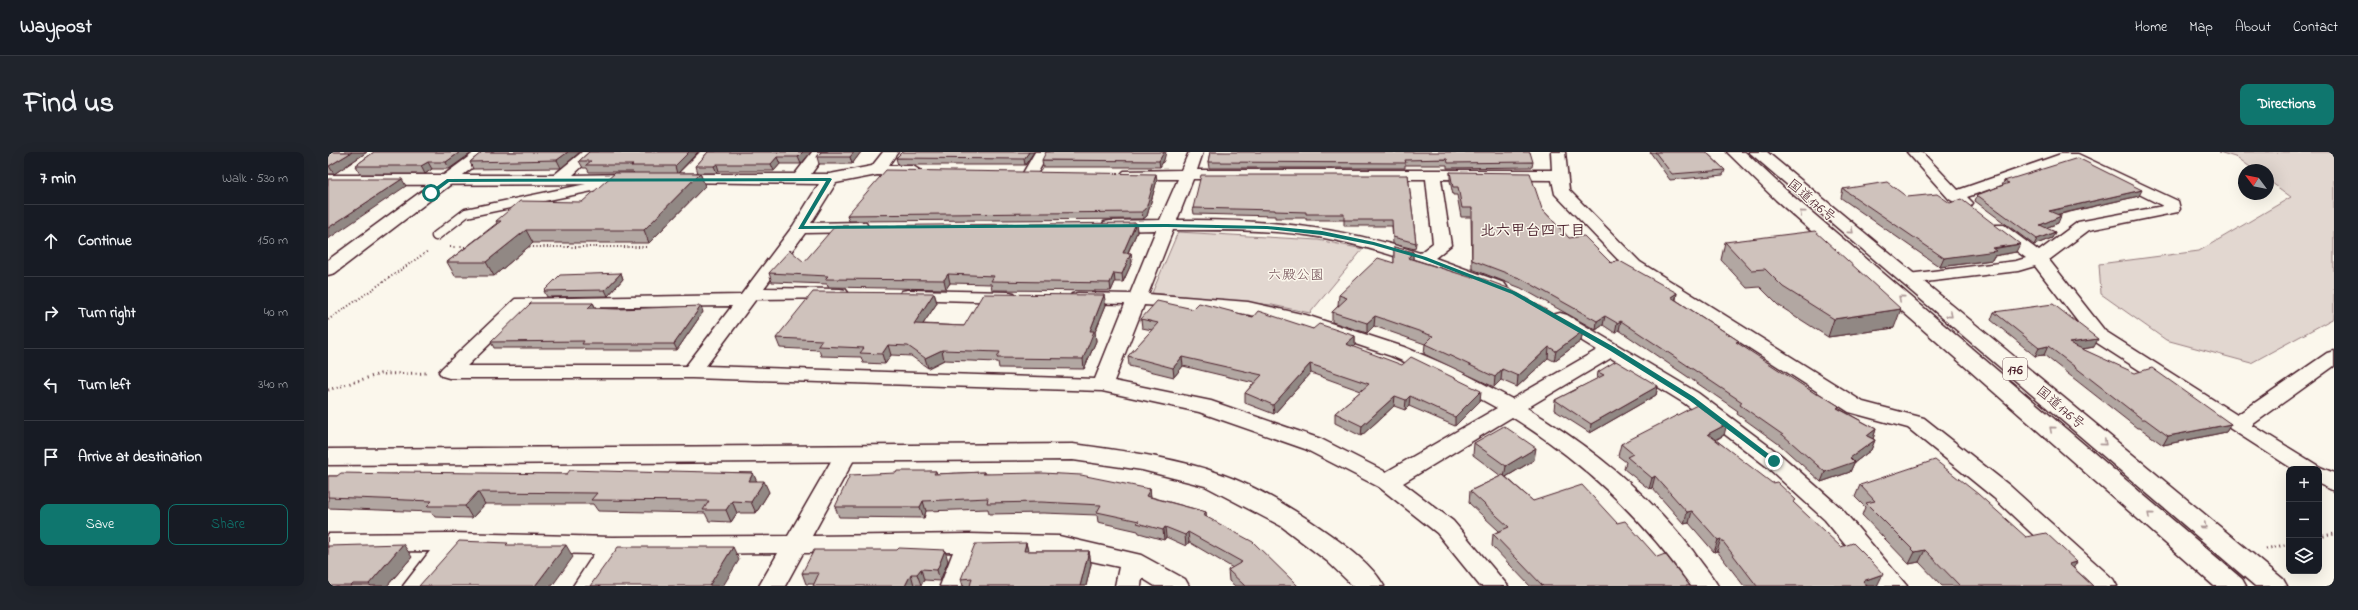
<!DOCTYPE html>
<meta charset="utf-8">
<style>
body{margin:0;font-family:"Indie Flower","Klee One",sans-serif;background:#20242c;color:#f1f3f6}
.controls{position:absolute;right:12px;bottom:12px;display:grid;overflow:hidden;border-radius:8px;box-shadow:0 4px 16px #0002}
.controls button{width:36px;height:36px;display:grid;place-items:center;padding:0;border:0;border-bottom:1px solid #363941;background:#171b24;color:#f1f3f6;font:20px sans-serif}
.compass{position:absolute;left:1910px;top:12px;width:36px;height:36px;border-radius:50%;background:#171b24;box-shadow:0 4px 16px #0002;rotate:302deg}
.stop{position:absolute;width:12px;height:12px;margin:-9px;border:3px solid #0f766e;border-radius:50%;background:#fff}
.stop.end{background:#0f766e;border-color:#fff;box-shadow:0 1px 4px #0008}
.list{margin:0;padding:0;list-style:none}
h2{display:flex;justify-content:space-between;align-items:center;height:52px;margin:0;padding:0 16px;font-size:17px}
h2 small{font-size:13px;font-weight:400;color:#9ea1a6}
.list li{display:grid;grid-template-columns:26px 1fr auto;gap:12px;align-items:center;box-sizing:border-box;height:72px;padding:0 16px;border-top:1px solid #363941}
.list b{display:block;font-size:15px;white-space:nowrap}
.list em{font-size:13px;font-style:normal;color:#9ea1a6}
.actions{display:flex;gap:8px;padding:12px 16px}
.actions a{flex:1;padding:9px 0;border:1px solid #0f766e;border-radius:8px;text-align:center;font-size:14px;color:#0f766e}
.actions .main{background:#0f766e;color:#fff}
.icon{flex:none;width:22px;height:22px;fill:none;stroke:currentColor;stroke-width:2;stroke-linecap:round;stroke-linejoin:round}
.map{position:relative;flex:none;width:2006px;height:434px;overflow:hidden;border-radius:8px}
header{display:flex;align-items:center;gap:24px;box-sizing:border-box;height:56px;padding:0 20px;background:#171b24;border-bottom:1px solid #363941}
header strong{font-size:19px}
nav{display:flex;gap:22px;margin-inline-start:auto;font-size:14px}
.intro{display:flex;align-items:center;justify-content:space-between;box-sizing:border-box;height:96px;padding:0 24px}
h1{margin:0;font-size:28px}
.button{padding:10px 18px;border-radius:8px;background:#0f766e;color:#fff;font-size:14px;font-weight:700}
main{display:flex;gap:24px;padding:0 24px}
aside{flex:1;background:#171b24;border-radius:8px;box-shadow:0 4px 16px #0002}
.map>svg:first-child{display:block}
.green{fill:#e2d7d0;stroke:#967b7e}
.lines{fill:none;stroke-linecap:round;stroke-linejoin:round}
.lane-casing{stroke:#4a1f2b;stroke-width:11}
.street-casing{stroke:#4a1f2b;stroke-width:3}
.secondary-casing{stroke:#4a1f2b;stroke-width:3}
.highway-casing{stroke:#4a1f2b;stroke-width:3}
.path-far1{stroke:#4a1f2b;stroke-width:2;stroke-dasharray:1 2.5;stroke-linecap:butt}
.path{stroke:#4a1f2b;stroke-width:3;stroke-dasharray:1 3.5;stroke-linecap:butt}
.lane{stroke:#fbf7ec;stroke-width:8}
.street{fill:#fbf7ec;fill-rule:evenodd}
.secondary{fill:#fbf7ec;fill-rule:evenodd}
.highway{fill:#fbf7ec;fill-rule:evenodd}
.wall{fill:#b2a7a2;stroke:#4a1f2b}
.shaded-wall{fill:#918884;stroke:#4a1f2b}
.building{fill:#cfc2bc;stroke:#4a1f2b}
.oneway{stroke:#ab9695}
.route{fill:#0f766e}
.labels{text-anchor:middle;stroke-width:3;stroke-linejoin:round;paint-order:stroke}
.shield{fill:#fbf7ec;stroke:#7f6065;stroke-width:1}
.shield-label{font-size:13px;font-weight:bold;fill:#4a1f2b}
.street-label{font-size:14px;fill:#4a1f2b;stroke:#fbf7ec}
.park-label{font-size:14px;fill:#704d54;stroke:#fbf7ec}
.neighbourhood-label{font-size:15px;font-weight:bold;fill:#4a1f2b;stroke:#fbf7ec}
</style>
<header>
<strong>Waypost</strong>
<nav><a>Home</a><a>Map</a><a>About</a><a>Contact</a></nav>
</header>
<div class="intro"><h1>Find us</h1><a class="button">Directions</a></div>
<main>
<aside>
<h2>7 min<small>Walk · 530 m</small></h2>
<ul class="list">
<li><svg class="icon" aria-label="ahead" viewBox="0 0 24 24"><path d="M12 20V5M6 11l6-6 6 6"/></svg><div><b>Continue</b></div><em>150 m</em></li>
<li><svg class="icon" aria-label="right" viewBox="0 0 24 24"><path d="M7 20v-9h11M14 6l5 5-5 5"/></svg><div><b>Turn right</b></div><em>40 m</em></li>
<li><svg class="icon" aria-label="left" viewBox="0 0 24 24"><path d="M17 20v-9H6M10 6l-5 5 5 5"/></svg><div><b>Turn left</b></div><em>340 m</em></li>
<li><svg class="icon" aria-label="arrive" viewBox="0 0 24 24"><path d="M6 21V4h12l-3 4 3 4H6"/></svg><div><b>Arrive at destination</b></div></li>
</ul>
<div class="actions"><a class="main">Save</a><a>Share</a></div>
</aside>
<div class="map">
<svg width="2006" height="434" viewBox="0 0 2006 434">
<rect width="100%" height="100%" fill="#fbf7ec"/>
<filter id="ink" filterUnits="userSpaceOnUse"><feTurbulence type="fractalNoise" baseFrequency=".025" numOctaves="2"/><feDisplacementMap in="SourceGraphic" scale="8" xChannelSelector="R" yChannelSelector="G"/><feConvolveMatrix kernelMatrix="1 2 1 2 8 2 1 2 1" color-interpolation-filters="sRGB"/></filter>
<g filter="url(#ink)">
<g class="green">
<path d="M1891,0H2006V166L1923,211L1838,188L1773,142L1771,112L1871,99L1963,45L1940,28V18H1926L1910,6Z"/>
<path d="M850,80L990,88L1035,97L982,161L944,153L824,141Z"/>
</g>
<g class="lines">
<defs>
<path id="lane" d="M108,84L138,61L283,31"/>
<g id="street">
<path d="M254,0H270L245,23L306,22L314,27L306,32L0,33V23H226Z"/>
<path d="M372,0H387L367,22H467L484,0H499L483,22H502L544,14L555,0H570L560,14H585L593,19L585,24L549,23L508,31L483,71L532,70L538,71L540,75L538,79L532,80L477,81L436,136L512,137L518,138L521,142L518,146L428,147L378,214L767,227L797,152L750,151L744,150L741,146L744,142L750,141L802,142L828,78L782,79L776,78L774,74L776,70L782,69L832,68L850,27H801L793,22L796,19L853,18L861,0H875L869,18H1224L1223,0H1237L1241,38L1312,110L1535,250L1596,266L1682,334L1785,427L1789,434H1760L1666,346L1580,276L1521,260L1300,118L1227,42L1224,28L1113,27L1123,93L1107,106L1176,131L1179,135L1176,139H1164C1109,118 1054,97 996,86C947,77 895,78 845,78L820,142L920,150L978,163L1076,195L1128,217L1184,247L1269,198L1225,171L1223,167L1225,163L1232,161L1239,163L1370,241L1454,304L1513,356L1579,434H1551L1497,368L1438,314L1356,251L1283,206L1199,256C1262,294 1320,341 1365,399C1373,411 1383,422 1390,434H1363C1313,365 1257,311 1184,265L1075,331L1125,369L1180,434H1152L1109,381L1051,335L977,297L871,260L774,239L364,226H121L114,224L111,220L114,216L187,147L413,143L465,74L491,32L343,30L340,27L343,24L350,22ZM865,27H1098L1105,91L1092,101C1011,74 934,67 849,68ZM816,153L896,158L965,171L1063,204L1114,226L1169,256L1058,320L993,287L883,249L786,229ZM404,154L358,214H139L199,156Z"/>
<path d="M707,0H721L708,24H698L695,21Z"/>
<path d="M1579,0H1594L1630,38L1733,2H1750L1850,49L1852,57L1850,60L1761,78L1721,108L1777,179L1909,263L1999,201L2006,199V214L1924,273L1992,315L2006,321V339L1991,332V317H1965L1763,187L1707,114L1690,119L1580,132L1574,131L1571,127L1574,123L1580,122L1688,109L1698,106L1664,81L1662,77L1664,73H1676L1711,99L1750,70L1835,54L1747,10H1739L1639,45L1645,51L1643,54L1637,56L1621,47Z"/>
<path d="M580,138L680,140L686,141L689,145L686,149L680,150L574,147L571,143L574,139Z"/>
<path d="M518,295L526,297L529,302L484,384L641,382L731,384L813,403L857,427L861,434H827L814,426L813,434H787L791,415L731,402L650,400L638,434H612L625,400L475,401L457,434H431L450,401L291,403L271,434H245L266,402L129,399L102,434H75L102,399L0,400V382L123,381L284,385L460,384L510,297Z"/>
</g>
<g id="secondary">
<path d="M147,0H165L7,121L0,123V108Z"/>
<path d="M745,292C794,299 846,305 893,322C930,335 972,361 1004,384C1022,397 1045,414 1056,434H1025L999,409L953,374L877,334L814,318L745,308L0,313V297Z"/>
</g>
<g id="highway">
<path d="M1399,0H1417L1460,40L1914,427L1918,434H1886L1448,48Z"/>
<path d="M1421,0H1439L1955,427L1959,434H1927Z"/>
</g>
</defs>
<use href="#lane" class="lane-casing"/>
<use href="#street" class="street-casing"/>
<use href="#secondary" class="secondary-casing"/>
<use href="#highway" class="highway-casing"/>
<g class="path-far1">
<path d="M122,95H141"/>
<path d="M198,95H319"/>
<path d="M0,168L100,99"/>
</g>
<g class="path">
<path d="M0,238L52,222L99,221"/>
<path d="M1991,385L2006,382"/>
<path d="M1938,397L1961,392"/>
</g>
<use href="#lane" class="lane"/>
<use href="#street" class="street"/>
<use href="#secondary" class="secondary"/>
<use href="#highway" class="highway"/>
</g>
<g class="wall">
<path d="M0,0H39L6,22H0Z"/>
<path d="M46,0H145L121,17H104L97,22H32L27,14Z"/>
<path d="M154,0H252L233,16L145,17L142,10Z"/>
<path d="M261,0H370L350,21H370L368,14L380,0H483L473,12H452L446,19H391L389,21H372L377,34L321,91H205L166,124H127L119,110L169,71L168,69L254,50L306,21L305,20H261L259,16H255L251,9Z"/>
<path d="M493,0H533L524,12H491L489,5Z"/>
<path d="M706,0L697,13H570L568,6Z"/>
<path d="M882,0L1205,10L1204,15L1119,16V13H1077V16H881L880,10Z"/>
<path d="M1322,0H1378L1397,18L1395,23L1342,28Z"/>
<path d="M714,8H836L832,15H715Z"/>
<path d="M1122,20L1214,57L1241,86L1283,111L1349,141L1348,148L1411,189L1410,192L1488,242L1511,254L1510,256L1548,277L1545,287L1547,288L1543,298L1526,311L1522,320L1493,330L1452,293L1409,262L1410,259L1291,178L1287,181L1275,173L1268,178L1193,136L1144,117L1143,65H1133L1129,43H1125L1122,29Z"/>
<path d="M1080,23L1088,91L1087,97L1065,92L1064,74H1016V68H978V66H947V64L866,62L865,56Z"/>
<path d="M829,28L819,64L815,67L521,69L519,63Z"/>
<path d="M1676,29L1811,44L1729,63L1730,71L1718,76L1727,80L1724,86L1706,93L1647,49L1649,43L1674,34Z"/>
<path d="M1515,37L1579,45L1688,100L1666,104L1664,108L1612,115L1513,46Z"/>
<path d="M808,71L809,80L800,101H803L804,110L795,130H787L783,139L664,138L663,132L622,131L618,137L500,135L499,132L444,130L441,121L476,110Z"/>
<path d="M1397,90L1566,176L1500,185L1450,153L1432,135L1419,136L1393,108Z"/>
<path d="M1066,95L1085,100V107L1145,126V123L1255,179L1253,189L1226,209L1220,206L1189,235L1173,228L1166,235L1096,202L1097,192L1046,174L1039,181L1004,170V160L1011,153H1010L1011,143L1066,111Z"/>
<path d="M293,121L295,127L280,144L219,145L216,139Z"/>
<path d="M606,141L609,151L595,172L636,174L778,153L767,180L768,189L756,217L671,216L670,210L616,208L600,216L583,204L563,203L557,212L535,211L533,205L493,204L491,198L452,196L448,186Z"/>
<path d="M265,151L268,156L375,160L349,198H257L256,196H166L163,190Z"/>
<path d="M865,157L925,165L985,177L1027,184V193L1025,195L1152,249L1127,274L1081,254L1077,258L1066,254L1033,284L1007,271V261L1033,239L983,221L946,262L917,251V241L926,231L855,214L846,225L801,214L800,204L824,178L814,176L813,167Z"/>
<path d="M1666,160L1766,195L1754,197L1903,272L1898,280L1835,293L1812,276H1809L1716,203L1707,204L1663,168Z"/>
<path d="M1270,220L1330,234L1328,243L1262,281L1226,258L1227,248L1269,227Z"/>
<path d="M1396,283L1388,288L1467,352L1549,434H1416L1389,399L1386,400L1361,371L1356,372L1324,336L1321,337L1296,317L1298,310L1290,304L1293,292Z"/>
<path d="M1146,291L1206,308L1178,325L1205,349L1289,371L1329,405L1362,434H1202L1164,394L1165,382L1171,379L1141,351L1142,339L1173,324L1145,303Z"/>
<path d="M608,319L609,322L656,320L657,322L822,337L823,345L878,360V365L970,434H907L901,429L900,418L905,416L861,390L858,394L838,385L836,388L811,381L810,379L770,370L769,363L715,361L661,362L660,357L598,359L596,366L511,365L507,355L568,321Z"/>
<path d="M341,321H425L428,329L441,340L428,361H409L403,370L381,369L377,361L270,359L265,352H157L144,366L107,365L103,360L0,356V324H9L69,322H239Z"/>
<path d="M1532,333L1698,385L1746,416L1765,434H1614L1591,410L1581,412L1534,363L1537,355L1527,345Z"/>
<path d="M698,391L700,399H761L763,412L758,434H635L633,427Z"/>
<path d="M84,405L59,434H0Z"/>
<path d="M620,409L612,429L596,428L593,433L478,432L474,421Z"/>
</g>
<g class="shaded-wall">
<path d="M24,0H39L6,22L1,14Z"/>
<path d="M132,0H145L121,17L118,10Z"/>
<path d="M240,0H252L233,16L229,8Z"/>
<path d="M361,0H370L349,22L347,14Z"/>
<path d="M475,0H483L473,12L470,5Z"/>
<path d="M526,0H533L524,12L522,5Z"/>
<path d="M701,0H706L697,13L696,7Z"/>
<path d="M836,0H838L836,8L832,15L831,9Z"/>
<path d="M449,5L452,12L446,19L443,12Z"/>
<path d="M100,10L104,17L97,22L93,14Z"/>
<path d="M389,12L391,19L389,21L386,14Z"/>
<path d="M372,21L377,34L321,91L316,78Z"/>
<path d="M828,22L829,28L819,64L815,67L814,60Z"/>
<path d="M74,27L78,34L0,87V76Z"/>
<path d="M1814,38L1811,44L1718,65L1721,59Z"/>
<path d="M1733,64L1730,71L1710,79L1712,73Z"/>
<path d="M808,71L809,80L796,109L795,101Z"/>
<path d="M198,78L205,91L166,124L158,110Z"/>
<path d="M1727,80L1724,86L1706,93L1709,87Z"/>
<path d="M1692,92L1688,100L1666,104L1664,108L1612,115L1616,106Z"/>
<path d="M1085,100V110L1080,106Z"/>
<path d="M803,101L804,110L795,130L794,122Z"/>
<path d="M293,121L295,127L280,144L277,138Z"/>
<path d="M786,121L787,130L783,139L782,131Z"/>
<path d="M620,122L622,131L618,137L616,128Z"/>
<path d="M606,141L609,151L589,181L586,172Z"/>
<path d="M1349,141L1347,150L1343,145Z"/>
<path d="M776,143L778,153L767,180L768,189L756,217L755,207L762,179Z"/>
<path d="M265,151L268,157L260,156Z"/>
<path d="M373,154L375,160L349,198L346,192Z"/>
<path d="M1573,157L1566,176L1500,185L1506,167Z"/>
<path d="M1047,164L1046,174L1039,181V171Z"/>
<path d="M1277,164L1275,173L1268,178L1269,169Z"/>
<path d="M1293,169L1291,178L1287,181L1289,171Z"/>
<path d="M1255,179L1253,189L1226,209L1228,199Z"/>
<path d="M1027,184V193L1018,202V192Z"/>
<path d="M1770,187L1766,195L1737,200L1741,191Z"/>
<path d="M560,193L563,203L557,212L554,202Z"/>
<path d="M1720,194L1716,203L1707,204L1711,196Z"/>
<path d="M1221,195L1220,206L1189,235L1190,224Z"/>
<path d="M614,198L616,208L600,216L597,206Z"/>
<path d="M854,205L855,214L846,225L845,216Z"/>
<path d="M982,212L983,221L946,262L945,253Z"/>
<path d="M1174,217L1173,228L1166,235L1167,225Z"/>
<path d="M1330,234L1328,243L1262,281L1263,272Z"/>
<path d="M1153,239L1152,249L1127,274V265Z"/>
<path d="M1067,244L1066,254L1033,284L1034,274Z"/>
<path d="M1082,244L1081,254L1077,258L1078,248Z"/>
<path d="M1399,272L1396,283L1377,293L1380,282Z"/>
<path d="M1903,272L1898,280L1835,293L1840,284Z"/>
<path d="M1548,277L1545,287L1539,284Z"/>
<path d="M1547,288L1543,298L1526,311L1522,320L1493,330L1497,320L1522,306Z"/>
<path d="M1208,296L1206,308L1176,326L1178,314Z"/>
<path d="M425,321L430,332L421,329Z"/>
<path d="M1327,324L1324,336L1321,337L1324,326Z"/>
<path d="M436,329L441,340L428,361L423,350Z"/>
<path d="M822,337L823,347L818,344Z"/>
<path d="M150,340L157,352L144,366L137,354Z"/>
<path d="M404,349L409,361L403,370L398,358Z"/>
<path d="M595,349L598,359L596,366L592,355Z"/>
<path d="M1364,359L1361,371L1356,372L1359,360Z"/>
<path d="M878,360L879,370L875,363Z"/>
<path d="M837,375L838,385L836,388L835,378Z"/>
<path d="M860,380L861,390L858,394L857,383Z"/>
<path d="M1393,387L1389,399L1386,400L1390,388Z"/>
<path d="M698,391L701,403L696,399Z"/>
<path d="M75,392L84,405L59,434H43L41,432Z"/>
<path d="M238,393L245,405L224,434H207Z"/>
<path d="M405,395L411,408L395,434H381Z"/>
<path d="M617,398L620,409L612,429L609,418Z"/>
<path d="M1597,398L1591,410L1581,412L1587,400Z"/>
<path d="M761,399L763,412L758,434H752Z"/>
<path d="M1749,410L1742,422L1741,412Z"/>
<path d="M593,417L596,428L593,433L589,422Z"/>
<path d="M583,422L586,433V434H577Z"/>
<path d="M1555,422L1549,434H1533L1535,429Z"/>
</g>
<g class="building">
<path d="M0,0H24L1,14H0Z"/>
<path d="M46,0H132L118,10H100L93,14H27Z"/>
<path d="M154,0H240L229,8L142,10Z"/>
<path d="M261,0H361L347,14H303L305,13H258L263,9H251Z"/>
<path d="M380,0H475L470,5H449L443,12H389L386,14H368Z"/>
<path d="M493,0H526L522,5H489Z"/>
<path d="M574,0H701L696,7L568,6Z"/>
<path d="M718,0H836L831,9L714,8Z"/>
<path d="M882,0H1202L1205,10L1120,11L1119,7L1077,8L1078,11L880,10Z"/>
<path d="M1327,0H1378L1397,18L1344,22Z"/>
<path d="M1750,6L1814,38L1721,59L1733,64L1712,73L1727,80L1709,87L1649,43L1681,31L1676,29Z"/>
<path d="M558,18L828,22L818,57L814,60L519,63Z"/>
<path d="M1122,20L1202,21L1214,57L1241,86L1256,84L1283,111L1290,108L1349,141L1343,145L1411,189L1408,190L1488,242L1490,241L1511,254L1509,256L1548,277L1539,284L1547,288L1522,306L1526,310L1497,320L1455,283L1412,253L1414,250L1293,169L1289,171L1277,164L1269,169L1194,127L1144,108V56H1134L1130,35H1125Z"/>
<path d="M287,21H372L316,78H198L158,110H119L173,69H168L192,49L254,50Z"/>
<path d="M873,23H1080L1088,91L1065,85L1064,68H1016V62H978V60L947,59V58L865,56Z"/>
<path d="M0,27H74L0,76Z"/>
<path d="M1559,30L1579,45L1609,42L1622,51L1633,47L1692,92L1664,96L1668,99L1616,106L1515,37Z"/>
<path d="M808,71L795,101H803L794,122L786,121L782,131L663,129L666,124L620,122L616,128L497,127L500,124L441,121L462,98L476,110L507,74Z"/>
<path d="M1487,79L1573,157L1506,167L1455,135L1437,117L1423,118L1397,90Z"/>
<path d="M1066,95L1085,100L1080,106L1145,126V123L1180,136L1255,179L1228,199L1221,195L1190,224L1174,217L1167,225L1097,192L1105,184L1047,164L1039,171L1004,160L1019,146L1011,143L1050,106L1066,111Z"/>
<path d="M293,121L277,138L216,139L232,123Z"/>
<path d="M485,140L606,141L586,172L636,174L655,142L776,143L762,179H766L755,207L669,206L672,200L614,198L597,206L580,194L560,193L554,202L532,201L536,196L490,194L494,188L448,186Z"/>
<path d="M829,149L865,157L871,151L925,165L930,159L985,177L991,172L1027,184L1018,192L1074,213L1083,205L1153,239L1127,265L1082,244L1078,248L1067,244L1034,274L1007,261L1041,232L982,212L945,253L917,241L934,223L854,205L845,216L800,204L830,171L813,167Z"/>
<path d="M203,151H265L260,156L290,157L373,154L346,192H254L256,189L163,190Z"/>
<path d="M1725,152L1770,187L1741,191L1807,221L1824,216L1903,272L1840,284L1817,267H1814L1720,194L1711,196L1666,160Z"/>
<path d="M1288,209L1330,234L1263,272L1227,248L1276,223L1270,220Z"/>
<path d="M1369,253L1399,272L1380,282L1444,331L1449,330L1468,348L1465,350L1513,395L1525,391L1544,410L1555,422L1535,429L1539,434H1429L1393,387L1390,388L1364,359L1359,360L1327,324L1324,326L1299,305L1305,302L1293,292Z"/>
<path d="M1176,274L1208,296L1178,314L1146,291Z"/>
<path d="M1607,308L1650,342L1698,385L1718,381L1749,410L1741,412L1765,434H1632L1597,398L1587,400L1538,351L1547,349L1532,333Z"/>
<path d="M242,318L341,321L342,319L425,321L421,329H436L423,350L404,349L398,358H375L381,349L263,348L269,341L150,340L137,354H99L104,349L0,345V324H9L13,321L69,322L71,320L239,322Z"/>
<path d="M569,319H608L606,322L656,320L655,322L714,321L753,323L822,337L818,344L878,360L875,363L925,390L970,434H917L900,418L914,410L860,380L857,383L837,375L835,378L809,371L811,369L769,360L773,353L713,350L659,351L660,346L595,349L592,355H507L522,323L568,321Z"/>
<path d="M1175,323L1205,349L1254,333L1289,371L1297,369L1329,405L1337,402L1362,434H1215L1165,382L1181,375L1142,339Z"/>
<path d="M131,389L180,391L178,393H238L207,434H91Z"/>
<path d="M698,391L696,399H761L752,434H642L644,426L633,427L647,392Z"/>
<path d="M75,392L41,432H25L23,434H0V394Z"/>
<path d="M290,395H405L381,434H262Z"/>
<path d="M571,396L617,398L609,418L593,417L589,422H583L577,434H485L491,421H474L486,398H569Z"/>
</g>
<defs><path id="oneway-chevron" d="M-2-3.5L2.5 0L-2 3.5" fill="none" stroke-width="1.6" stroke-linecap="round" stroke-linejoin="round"/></defs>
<g class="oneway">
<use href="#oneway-chevron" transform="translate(1474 61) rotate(-139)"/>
<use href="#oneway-chevron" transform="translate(1523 79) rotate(40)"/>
<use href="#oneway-chevron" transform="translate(1573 146) rotate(-139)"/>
<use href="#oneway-chevron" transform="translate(1622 163) rotate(40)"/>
<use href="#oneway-chevron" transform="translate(1724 277) rotate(-139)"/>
<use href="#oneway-chevron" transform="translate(1776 291) rotate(40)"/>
<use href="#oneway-chevron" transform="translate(1822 363) rotate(-139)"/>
<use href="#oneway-chevron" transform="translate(1876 374) rotate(40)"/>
</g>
</g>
<path class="route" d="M502,26L504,27L476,74L839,72L939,74L994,79L1046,90L1098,105L1188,140L1286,195L1366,245L1450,309L1444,311L1361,248L1281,198L1184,142L1094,107L1045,93L994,83L939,77L839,75L470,77L498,29L121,30L105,42L100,41L119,27Z"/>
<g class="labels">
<rect class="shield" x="1675" y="206" width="24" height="22" rx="3"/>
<g class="shield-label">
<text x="1687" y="222">176</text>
</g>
<g class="street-label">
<text transform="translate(1484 48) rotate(40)" y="5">国道176号</text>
<text transform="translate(1733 255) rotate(40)" y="5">国道176号</text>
</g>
<g class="park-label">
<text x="968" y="127">六殿公園</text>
</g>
<g class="neighbourhood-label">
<text x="1205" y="83">北六甲台四丁目</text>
</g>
</g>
</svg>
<div class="controls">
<button>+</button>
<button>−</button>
<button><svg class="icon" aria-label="layers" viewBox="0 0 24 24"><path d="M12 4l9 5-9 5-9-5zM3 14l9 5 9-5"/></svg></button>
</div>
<svg class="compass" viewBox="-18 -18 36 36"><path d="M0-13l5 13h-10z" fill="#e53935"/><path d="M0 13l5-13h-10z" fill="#9ea1a6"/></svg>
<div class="stop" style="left:103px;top:41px"></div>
<div class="stop end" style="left:1446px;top:309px"></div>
</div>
</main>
